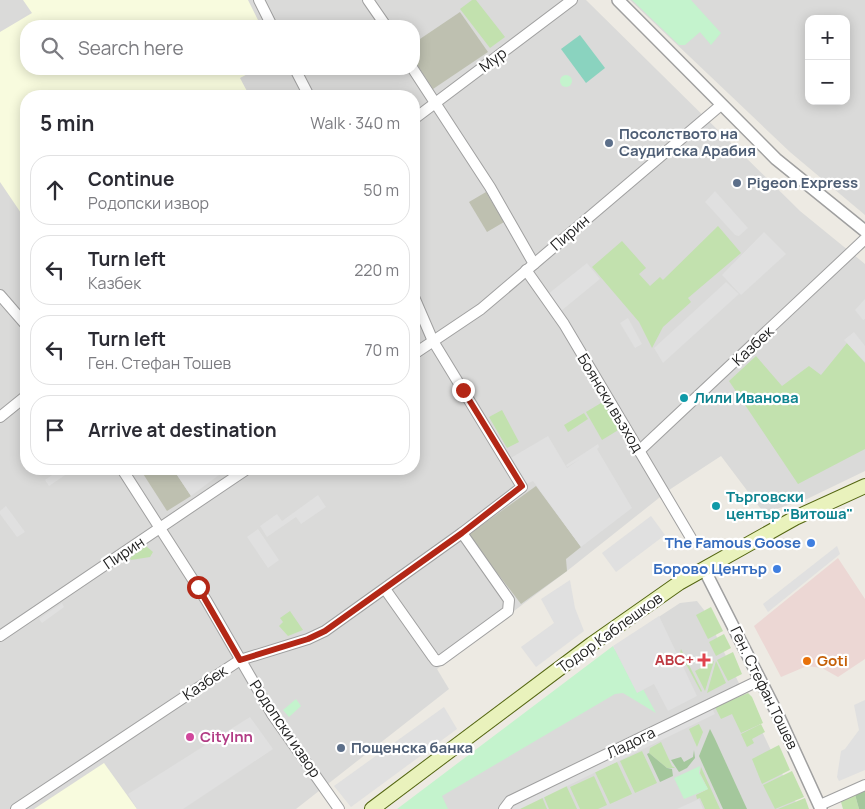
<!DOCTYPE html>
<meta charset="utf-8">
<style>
body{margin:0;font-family:Manrope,sans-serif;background:#f2f2f3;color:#2b2b33}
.controls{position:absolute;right:15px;top:15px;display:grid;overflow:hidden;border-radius:10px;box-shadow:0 2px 12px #0003}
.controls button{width:45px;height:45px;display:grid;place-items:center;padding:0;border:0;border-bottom:1px solid #e1e1e2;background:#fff;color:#2b2b33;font:25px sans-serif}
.stop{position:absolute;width:15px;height:15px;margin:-11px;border:4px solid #b32716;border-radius:50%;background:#fff}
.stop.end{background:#b32716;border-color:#fff;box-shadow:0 1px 5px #0008}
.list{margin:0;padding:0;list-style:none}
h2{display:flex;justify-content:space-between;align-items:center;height:65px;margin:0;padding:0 20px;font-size:21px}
h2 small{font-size:16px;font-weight:400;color:#7c7c81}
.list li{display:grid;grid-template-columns:32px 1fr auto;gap:15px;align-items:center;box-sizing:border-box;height:70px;margin:0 10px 10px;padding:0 10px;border:1px solid #e1e1e2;border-radius:20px}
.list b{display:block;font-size:19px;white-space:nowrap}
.list p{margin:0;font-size:16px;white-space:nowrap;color:#7c7c81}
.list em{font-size:16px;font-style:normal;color:#7c7c81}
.icon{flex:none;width:28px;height:28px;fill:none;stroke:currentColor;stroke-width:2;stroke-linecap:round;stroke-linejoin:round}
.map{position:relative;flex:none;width:865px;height:809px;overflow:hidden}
.search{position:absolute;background:#fff;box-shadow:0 2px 12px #0003;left:20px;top:20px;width:400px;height:55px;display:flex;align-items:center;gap:12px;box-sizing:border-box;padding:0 18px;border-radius:20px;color:#7c7c81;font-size:19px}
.panel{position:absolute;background:#fff;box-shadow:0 2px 12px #0003;left:20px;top:90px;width:400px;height:385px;border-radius:20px}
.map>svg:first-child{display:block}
.residential{fill:#dadad9;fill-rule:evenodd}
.commercial{fill:#ecd7d4}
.education{fill:#f8fbde}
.construction{fill:#bec0b0}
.grass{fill:#c2e1ae}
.forest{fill:#a4c79c}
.park{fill:#c4f3cd}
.pitch{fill:#8ad3bf}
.parking{fill:#e0e0e0}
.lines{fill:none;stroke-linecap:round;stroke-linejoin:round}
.minor-casing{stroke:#a0a0a0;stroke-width:12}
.tertiary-casing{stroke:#a0a0a0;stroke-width:14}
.secondary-casing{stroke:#546611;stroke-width:16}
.minor{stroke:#fff;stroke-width:10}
.tertiary{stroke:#fff;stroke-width:11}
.secondary{stroke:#e9f2bc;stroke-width:14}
.route{stroke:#b32716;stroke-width:6}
.service-dot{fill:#5c6f8a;stroke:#fff;stroke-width:2}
.culture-dot{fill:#0f9aa8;stroke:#fff;stroke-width:2}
.shop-dot{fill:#3f7fe0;stroke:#fff;stroke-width:2}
.health-dot{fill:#e0444e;stroke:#fff;stroke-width:2}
.food-dot{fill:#e8710a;stroke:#fff;stroke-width:2}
.hotel-dot{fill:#d1479c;stroke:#fff;stroke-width:2}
.labels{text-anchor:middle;stroke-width:4.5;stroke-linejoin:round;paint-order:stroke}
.street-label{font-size:15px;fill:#1c1c1c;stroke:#fff}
.service-label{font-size:15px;font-weight:bold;fill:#4e5e75;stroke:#fff;text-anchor:start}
.culture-label{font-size:15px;font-weight:bold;fill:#0d838f;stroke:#fff;text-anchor:start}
.shop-label{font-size:15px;font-weight:bold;fill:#366cbe;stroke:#fff;text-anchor:end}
.health-label{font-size:15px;font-weight:bold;fill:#be3a42;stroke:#fff;text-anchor:end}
.food-label{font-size:15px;font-weight:bold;fill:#c56008;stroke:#fff;text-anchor:start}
.hotel-label{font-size:15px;font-weight:bold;fill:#b23c85;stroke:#fff;text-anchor:start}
</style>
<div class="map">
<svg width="865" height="809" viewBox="0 0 865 809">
<rect width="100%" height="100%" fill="#edeae3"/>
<g class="residential">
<path d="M0,0H586L800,211L865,264V471L807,499L764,513L721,456L669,490L567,571L437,669L449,689L296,809H0ZM26,26H414V69H26ZM26,96H414V469H26Z"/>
<path d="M630,0H865V215L790,152ZM809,19H846V101H809Z"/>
<path d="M697,601L704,610L799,809H403L651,622L680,603Z"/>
</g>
<path class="commercial" d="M838,558L865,599V659L838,677L822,668L807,666L781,677L754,626Z"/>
<g class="education">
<path d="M23,0H248L261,26H26V69H257L240,78L249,95L26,96V210L21,213L0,182V32L32,13Z"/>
<path d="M104,763L137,809H34Z"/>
</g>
<g class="construction">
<path d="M460,12L488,52L433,89L414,60V43Z"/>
<path d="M486,192L504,222L487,232L469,202Z"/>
<path d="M140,469H173L191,496L167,511Z"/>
<path d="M536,486L581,547L566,559L567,571L521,604L468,535Z"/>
</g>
<g class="grass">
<path d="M472,0H476L505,37L490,48L460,9Z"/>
<path d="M718,226L741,253L688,298L691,302L663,327L652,348L639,322L592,267L622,241L646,268L639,274L650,286L660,277L663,280Z"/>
<path d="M847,343L865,363V449L798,484L729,381L756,356L782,386L809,366L821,375Z"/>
<path d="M601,403L605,404L620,429L602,440L586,412Z"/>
<path d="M502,410L519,442L507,448L489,417Z"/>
<path d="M584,413L588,419L568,432L564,425Z"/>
<path d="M146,546L153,552L150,557L131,560L130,558Z"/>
<path d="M711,607L723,631L708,639L696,615Z"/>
<path d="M290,611L303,630L288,636L279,626L283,622L280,618Z"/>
<path d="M724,634L731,648L716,656L709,642Z"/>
<path d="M681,649L702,691L701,692L680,653Z"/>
<path d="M733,652L742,674L728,681L717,660Z"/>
<path d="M714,661L705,691L695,671Z"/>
<path d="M716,661L726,683L707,693Z"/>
<path d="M748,693L752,697L763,723L741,733L732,714L721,719L715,707Z"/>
<path d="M699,724L703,732L697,747L689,729Z"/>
<path d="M761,724L765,732L752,739L754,743L747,747L741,734Z"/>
<path d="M661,742L672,766L675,768H667L649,753L650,748Z"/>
<path d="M779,745L790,770L762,784L752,759Z"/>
<path d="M642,751L657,783L635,793L620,761Z"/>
<path d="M617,762L632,794L610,804L595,772Z"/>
<path d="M701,767L720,809H705L700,798L697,799L696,795L708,789L700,773Z"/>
<path d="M792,771L804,797L775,809L763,785Z"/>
<path d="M594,776L607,805L598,809H580L570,787Z"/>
<path d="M566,785L577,809H549L544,797Z"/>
<path d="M854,791L859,809H843L841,802Z"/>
<path d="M542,797L547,809H520L521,808Z"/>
<path d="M805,798L809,809H778Z"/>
</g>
<g class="forest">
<path d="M710,729L715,739L747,809H723L699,756Z"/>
<path d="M694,750L695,758L687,768L679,772L671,760L681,757L684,762L693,757Z"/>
<path d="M649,753L667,768L672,769L673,776L660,782L647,754Z"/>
<path d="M865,787V809H859L854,791Z"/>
</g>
<g class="park">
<path d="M632,0H691L721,33L711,45L700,32L685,45H679Z"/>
<circle cx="566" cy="81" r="6"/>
<path d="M613,646L637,692L643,689L656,713L623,693L615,694L442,796L448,809H397Z"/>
<path d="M296,699L301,706L289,717L283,710Z"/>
<path d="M700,766L699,773L708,789L684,799L674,778Z"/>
</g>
<path class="pitch" d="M580,35L605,68L586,83L561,49Z"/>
<g class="parking">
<path d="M715,191L748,228L739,236L735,235L705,202Z"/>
<path d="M764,232L786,254L741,295L722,275Z"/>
<path d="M587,263L600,279L561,311L548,294Z"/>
<path d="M726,282L739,294L663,363L654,348Z"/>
<path d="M865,299V319L863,320L855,310Z"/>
<path d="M628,318L642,344L635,348L620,323Z"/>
<path d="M854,332L865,346V362L844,340Z"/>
<path d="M548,436L567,468L580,459L567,467L566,465L598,444L599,447L597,449L632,508L581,547L533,481L525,485L509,459Z"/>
<path d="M61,469H74L49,486L45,480Z"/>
<path d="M173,469H227L191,496Z"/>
<path d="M318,495L326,507L301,524L296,517L267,537L260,526L277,514L282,521Z"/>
<path d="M6,506L25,532L17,537L0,514V511Z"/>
<path d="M651,516L665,535L616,572L602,553Z"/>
<path d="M258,529L279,560L268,568L247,537Z"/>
<path d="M837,546L840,554L768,612L763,604Z"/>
<path d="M570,580L575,608L584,631L536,667L521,647L554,623L541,599Z"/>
<path d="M62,603L64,607L42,623L39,619Z"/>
<path d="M659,616L697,696L668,711L654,684L637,693L613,646Z"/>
<path d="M865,700V770L839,781L837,777L841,751L845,749L859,730L854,705Z"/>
<path d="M711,706L715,714L520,809H508L514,802Z"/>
<path d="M444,707L457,729L351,807L334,786Z"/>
<path d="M250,717L273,749L183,809H137L128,794Z"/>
<path d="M699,799L703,809H677Z"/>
</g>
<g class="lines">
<defs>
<g id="minor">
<path d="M259,0L272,26"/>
<path d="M368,0L386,26"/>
<path d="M295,69L309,96"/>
<path d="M413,69L490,187L534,264"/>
<path d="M414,119L572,0"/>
<path d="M526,270L564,324L691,538"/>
<path d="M0,295L26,325"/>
<path d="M414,354L481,309L721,105"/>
<path d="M0,417L26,396"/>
<path d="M639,451L865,239"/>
<path d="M122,469L206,600L272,714L339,809"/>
<path d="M385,589L433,657L436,661L441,660L508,611L509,600L462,533"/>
<path d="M0,636L247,469"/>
<path d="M820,805L865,785"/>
<path d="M16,809L240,660L308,639L325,631L462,533L522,487L433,341L414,297"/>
<path d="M504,809L510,801L760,680"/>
</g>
<g id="tertiary">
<path d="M618,0L776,159L865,231"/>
<path d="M704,569L778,715L821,809"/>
</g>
<path id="secondary" d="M372,809L592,644L679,583L795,518L865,486"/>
</defs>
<use href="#minor" class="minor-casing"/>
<use href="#tertiary" class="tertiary-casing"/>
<use href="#secondary" class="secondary-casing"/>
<use href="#minor" class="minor"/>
<use href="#tertiary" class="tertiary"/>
<use href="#secondary" class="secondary"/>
</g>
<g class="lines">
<path class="route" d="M198,587L240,660L308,639L325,631L462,533L522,486L463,390"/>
</g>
<g class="service-dot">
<circle cx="609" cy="143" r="5"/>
<circle cx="737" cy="183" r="5"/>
<circle cx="341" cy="748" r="5"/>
</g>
<g class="culture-dot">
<circle cx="684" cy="398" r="5"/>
<circle cx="716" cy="506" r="5"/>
</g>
<g class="shop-dot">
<circle cx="811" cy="543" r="5"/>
<circle cx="777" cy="569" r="5"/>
</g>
<path class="health-dot" d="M701.5 652.5h5v5h5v5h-5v5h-5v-5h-5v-5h5z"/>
<circle class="food-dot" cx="807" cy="661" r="5"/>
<circle class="hotel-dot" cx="190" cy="737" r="5"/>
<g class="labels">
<g class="street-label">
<text transform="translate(493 60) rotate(-37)" y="5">Мур</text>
<text transform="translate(570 233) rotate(-41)" y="5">Пирин</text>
<text transform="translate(753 346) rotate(-43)" y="5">Казбек</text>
<text transform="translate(610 403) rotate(59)" y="5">Боянски възход</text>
<text transform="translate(124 553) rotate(-34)" y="5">Пирин</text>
<text transform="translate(610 633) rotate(-36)" y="5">Тодор Каблешков</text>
<text transform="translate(205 683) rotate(-34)" y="5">Казбек</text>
<text transform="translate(764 688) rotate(64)" y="5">Ген. Стефан Тошев</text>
<text transform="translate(285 729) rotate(56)" y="5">Родопски извор</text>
<text transform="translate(631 743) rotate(-26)" y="5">Ладога</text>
</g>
<g class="service-label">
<text x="619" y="139">Посолството на<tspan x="619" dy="17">Саудитска Арабия</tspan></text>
<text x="747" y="188">Pigeon Express</text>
<text x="351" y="753">Пощенска банка</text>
</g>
<g class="culture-label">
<text x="694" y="403">Лили Иванова</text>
<text x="726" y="502">Търговски<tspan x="726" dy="17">център "Витоша"</tspan></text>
</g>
<g class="shop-label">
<text x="801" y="548">The Famous Goose</text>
<text x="767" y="574">Борово Център</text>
</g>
<g class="health-label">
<text x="694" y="665">ABC+</text>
</g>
<g class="food-label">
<text x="817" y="666">Goti</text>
</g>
<g class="hotel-label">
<text x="200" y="742">CityInn</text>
</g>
</g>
</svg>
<div class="controls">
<button>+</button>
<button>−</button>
</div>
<div class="stop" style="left:198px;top:587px"></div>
<div class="stop end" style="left:463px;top:390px"></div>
<div class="search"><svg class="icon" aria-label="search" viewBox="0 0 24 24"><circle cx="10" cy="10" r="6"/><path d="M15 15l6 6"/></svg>Search here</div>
<section class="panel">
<h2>5 min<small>Walk · 340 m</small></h2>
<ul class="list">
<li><svg class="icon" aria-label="ahead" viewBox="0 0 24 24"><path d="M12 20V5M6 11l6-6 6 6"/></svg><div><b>Continue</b><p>Родопски извор</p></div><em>50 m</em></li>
<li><svg class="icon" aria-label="left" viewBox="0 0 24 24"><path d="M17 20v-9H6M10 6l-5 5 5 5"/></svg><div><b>Turn left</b><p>Казбек</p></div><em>220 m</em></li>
<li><svg class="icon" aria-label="left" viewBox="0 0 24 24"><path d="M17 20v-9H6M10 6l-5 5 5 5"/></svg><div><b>Turn left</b><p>Ген. Стефан Тошев</p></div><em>70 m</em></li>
<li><svg class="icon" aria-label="arrive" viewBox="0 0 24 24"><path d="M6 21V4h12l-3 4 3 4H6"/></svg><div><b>Arrive at destination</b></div></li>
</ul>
</section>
</div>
